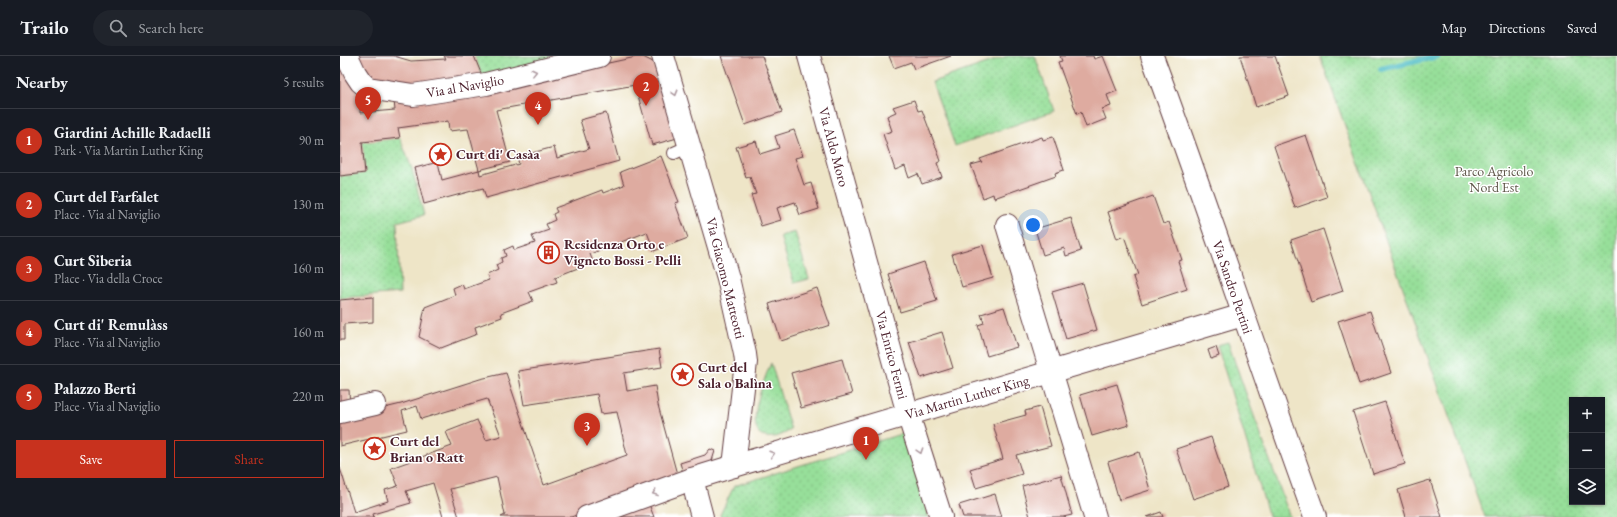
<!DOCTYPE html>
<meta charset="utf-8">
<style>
body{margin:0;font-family:"EB Garamond",serif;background:#20242c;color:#f1f3f6}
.controls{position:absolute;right:12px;bottom:12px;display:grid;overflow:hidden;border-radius:0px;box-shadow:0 1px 3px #0004}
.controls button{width:36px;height:36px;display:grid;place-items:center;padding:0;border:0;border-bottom:1px solid #363941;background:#171b24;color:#f1f3f6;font:20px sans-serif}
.you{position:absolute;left:693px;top:169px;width:14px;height:14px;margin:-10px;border:3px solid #fff;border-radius:50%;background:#1a73e8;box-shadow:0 0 0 6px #1a73e833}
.badge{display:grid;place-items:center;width:26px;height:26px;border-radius:50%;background:#c8321e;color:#fff;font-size:13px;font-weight:700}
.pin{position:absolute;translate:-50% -33px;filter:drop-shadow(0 1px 2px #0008)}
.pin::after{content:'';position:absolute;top:21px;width:14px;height:12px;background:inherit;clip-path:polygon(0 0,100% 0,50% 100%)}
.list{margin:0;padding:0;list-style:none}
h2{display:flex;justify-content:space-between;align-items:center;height:52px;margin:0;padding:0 16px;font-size:17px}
h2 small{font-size:13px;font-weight:400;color:#9ea1a6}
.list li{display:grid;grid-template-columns:26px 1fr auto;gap:12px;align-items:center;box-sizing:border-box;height:64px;padding:0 16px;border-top:1px solid #363941}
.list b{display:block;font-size:15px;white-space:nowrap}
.list p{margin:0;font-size:13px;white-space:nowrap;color:#9ea1a6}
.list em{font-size:13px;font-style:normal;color:#9ea1a6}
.actions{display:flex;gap:8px;padding:12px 16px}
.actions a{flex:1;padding:9px 0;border:1px solid #c8321e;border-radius:0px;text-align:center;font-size:14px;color:#c8321e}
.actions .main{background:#c8321e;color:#fff}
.icon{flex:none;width:22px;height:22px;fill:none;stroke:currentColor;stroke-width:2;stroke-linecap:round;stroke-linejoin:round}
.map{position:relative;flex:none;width:1277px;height:461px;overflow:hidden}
header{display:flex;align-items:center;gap:24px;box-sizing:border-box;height:56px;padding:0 20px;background:#171b24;border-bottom:1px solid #363941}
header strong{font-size:19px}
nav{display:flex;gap:22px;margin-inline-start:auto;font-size:14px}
.search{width:280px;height:36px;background:#20242c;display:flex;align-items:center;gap:10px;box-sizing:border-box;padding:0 14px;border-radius:22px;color:#9ea1a6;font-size:15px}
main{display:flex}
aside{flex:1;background:#171b24}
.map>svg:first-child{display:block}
.green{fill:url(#green-dots);stroke:#707f62;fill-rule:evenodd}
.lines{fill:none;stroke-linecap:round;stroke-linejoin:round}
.stream{stroke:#4fbdc6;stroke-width:6}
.building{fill:#deaba0}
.service-casing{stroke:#633d42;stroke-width:14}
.minor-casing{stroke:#633d42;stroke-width:24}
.service{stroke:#fff;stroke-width:12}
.minor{stroke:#fff;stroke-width:22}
.oneway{stroke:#ae9aa0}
.labels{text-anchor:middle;stroke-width:3;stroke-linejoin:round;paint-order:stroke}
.street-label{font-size:14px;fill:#4a1f2b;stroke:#fff}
.poi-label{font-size:14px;font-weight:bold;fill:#4a1f2b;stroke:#fff;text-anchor:start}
.park-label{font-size:14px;fill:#61594c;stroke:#fff}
</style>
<header>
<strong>Trailo</strong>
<div class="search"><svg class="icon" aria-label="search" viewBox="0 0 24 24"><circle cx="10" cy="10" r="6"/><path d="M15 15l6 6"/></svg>Search here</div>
<nav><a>Map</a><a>Directions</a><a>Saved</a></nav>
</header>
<main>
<aside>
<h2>Nearby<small>5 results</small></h2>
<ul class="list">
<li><span class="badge">1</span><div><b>Giardini Achille Radaelli</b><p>Park · Via Martin Luther King</p></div><em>90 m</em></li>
<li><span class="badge">2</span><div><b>Curt del Farfalet</b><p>Place · Via al Naviglio</p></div><em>130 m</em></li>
<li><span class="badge">3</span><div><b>Curt Siberia</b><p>Place · Via della Croce</p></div><em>160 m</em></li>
<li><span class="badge">4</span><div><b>Curt di' Remulàss</b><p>Place · Via al Naviglio</p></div><em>160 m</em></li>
<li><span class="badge">5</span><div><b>Palazzo Berti</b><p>Place · Via al Naviglio</p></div><em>220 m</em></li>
</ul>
<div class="actions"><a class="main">Save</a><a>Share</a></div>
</aside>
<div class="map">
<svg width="1277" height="461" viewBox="0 0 1277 461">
<defs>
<pattern id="green-dots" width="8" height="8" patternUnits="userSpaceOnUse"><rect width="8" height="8" fill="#97df9a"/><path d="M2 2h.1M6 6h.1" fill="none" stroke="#84bf85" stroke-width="1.8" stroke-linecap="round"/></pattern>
</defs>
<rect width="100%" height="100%" fill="#fff"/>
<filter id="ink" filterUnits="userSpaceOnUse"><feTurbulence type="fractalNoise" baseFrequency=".025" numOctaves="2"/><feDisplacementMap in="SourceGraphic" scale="8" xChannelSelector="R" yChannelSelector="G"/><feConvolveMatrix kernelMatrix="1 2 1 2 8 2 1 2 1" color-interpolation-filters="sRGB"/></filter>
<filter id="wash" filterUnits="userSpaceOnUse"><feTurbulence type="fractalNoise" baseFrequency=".012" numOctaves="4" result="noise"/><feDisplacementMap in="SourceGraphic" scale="16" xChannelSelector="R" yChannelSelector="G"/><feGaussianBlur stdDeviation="0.9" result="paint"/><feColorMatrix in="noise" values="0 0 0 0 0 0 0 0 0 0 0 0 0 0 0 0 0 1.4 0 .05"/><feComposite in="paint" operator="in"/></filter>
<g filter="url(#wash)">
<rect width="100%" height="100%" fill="#eee5c7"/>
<g class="green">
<path d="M134,0H222L143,22Z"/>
<path d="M667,0H695L714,55L615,90L592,26Z"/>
<path d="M980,0H1277V461H1145ZM1232,344H1262V446H1232Z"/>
<path d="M60,82L72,113L84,159L57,166L60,237L0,242V120L25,117L22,86Z"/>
<path d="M455,176L469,223L454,227L440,180Z"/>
<path d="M888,286L892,298L950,461H929L877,289Z"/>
<path d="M431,307L451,374C446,377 440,380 434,381C397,387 425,321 431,307Z"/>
<path d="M564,377L589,461H381L380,459L394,430Z"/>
</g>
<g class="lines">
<path class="stream" d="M1041,13L1098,0"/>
</g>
<g id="blocks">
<g class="building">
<path d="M16,0H54L71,5L106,3L104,0H134L143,22L116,30L27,28Z"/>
<path d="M381,0H422L442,56L405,69Z"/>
<path d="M549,0H611L574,13L571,6L554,12Z"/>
<path d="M720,0H753L754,3L763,0L777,35L767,39L771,50L762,53L766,63L746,71L741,56L737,58L718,6L722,5Z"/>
<path d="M900,0H935L949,40L916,51Z"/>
<path d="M0,1L20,42V57L55,54L54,45L250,11L296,1H303L313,6L341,81L312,89L295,29L156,54L170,106L139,114L128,73L109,75L108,65L58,72L60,82L22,86L25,117L0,120Z"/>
<path d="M574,44L578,55L582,54L601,105L597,107L602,121L582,128L578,118L569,122L565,110L555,114L543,78L552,75L547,60L556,56L553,51Z"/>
<path d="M266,57L279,105L146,142L143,132L84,148L75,112L98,106L102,124L139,114L140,119L179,108L177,101L214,91L217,102L249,93L240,64Z"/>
<path d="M454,74L463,100L455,102L464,129L471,127L479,153L460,159L455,146L437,152L441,164L421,170L411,139L416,138L410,121L406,122L396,91L416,85L420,98L439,92L435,80Z"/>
<path d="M966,79L987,141L955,152L934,90Z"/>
<path d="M702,81L703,84L713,81L724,114L715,117L716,120L654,142L653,138L643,142L631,109L642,106L640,103Z"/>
<path d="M321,100L339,146L335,147L348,182L314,195L307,176L250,198L253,206L215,221L217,226L189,236L193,245L161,257L162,261L135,271L137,278L101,292L79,281L85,251L115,239L113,232L122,228L124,233L149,224L147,219L158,214L156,209L162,206L161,202L166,200L164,194L173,190L174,194L195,187L192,180L209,174L206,168L215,164L213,158L217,156L215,152L262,134L263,137L284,129L280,116Z"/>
<path d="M813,140L823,168L829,166L842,204L838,205L847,233L802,248L793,221L798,219L784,180L777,183L768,156Z"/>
<path d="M731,162L741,195L726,200L724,192L703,199L695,173Z"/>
<path d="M983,173L1003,235L971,246L951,184Z"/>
<path d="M643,189L653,222L622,231L612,198Z"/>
<path d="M584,206L597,245L560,256L548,218Z"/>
<path d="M743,227L757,274L726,283L712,236Z"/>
<path d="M477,232L490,269L441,285L429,248Z"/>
<path d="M33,241V266L4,268V284H0V244Z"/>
<path d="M664,251L677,291L647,300L638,269L644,267L641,258Z"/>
<path d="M1030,255L1051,317L1019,328L998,265Z"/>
<path d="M602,276L613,312L581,322L569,286Z"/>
<path d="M876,291L879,300L871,303L868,294Z"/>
<path d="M319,293L322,311L284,317L287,335L315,330L318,349L338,422L231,461H161L165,459L157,421L110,433L119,461H103L93,427L66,435L71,447L33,458L34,461H0V412L14,456L48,445L45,434L58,430L51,412L112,390L106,376L137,364L146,384L161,380L147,343L81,363L77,350L62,355L67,374L0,390V363L61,348L140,323L166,317L204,429L287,399L277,356L261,358L257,338L184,349L178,315Z"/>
<path d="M502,303L512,338L461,352L451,317Z"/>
<path d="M777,328L789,369L752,380L740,339Z"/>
<path d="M0,334H9L10,352L0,353Z"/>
<path d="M1045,346L1065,408L1033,418L1013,356Z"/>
<path d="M700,351L711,390L676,399L682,418L636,432L630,413L663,403L653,368L686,359L685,355Z"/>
<path d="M871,381L888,431L853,443L836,393Z"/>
<path d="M370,393L375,395L370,411L344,420L340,407L365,399Z"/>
<path d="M799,396L810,434L779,444L768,406Z"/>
<path d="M721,419L732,459L723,461H690L682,430Z"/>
<path d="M1090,424L1102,461H1066L1058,434Z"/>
<path d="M655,438L662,461H623L619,449Z"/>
<path d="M307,443L314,461H259Z"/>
<path d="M821,456L823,461H807Z"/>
</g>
</g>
</g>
<g filter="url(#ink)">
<use href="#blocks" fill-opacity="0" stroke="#633d42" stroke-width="1"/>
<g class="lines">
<defs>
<path id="service" d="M334,97L350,90"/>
<g id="minor">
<path d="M7,0L15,17L21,26L28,32L73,39L146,28L259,0"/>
<path d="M323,0L388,222L405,298L406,306L394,410"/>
<path d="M469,0L568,358L601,461"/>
<path d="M812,0C869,153 919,308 975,461"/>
<path d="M667,169L755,461"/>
<path d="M0,356L35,348"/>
<path d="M352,423L362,461"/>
<path d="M247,461L352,423L394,410L903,259"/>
</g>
</defs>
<use href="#service" class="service-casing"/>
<use href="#minor" class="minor-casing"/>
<use href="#service" class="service"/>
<use href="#minor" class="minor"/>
</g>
<defs><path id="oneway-chevron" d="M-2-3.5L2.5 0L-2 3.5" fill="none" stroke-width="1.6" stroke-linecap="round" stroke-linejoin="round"/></defs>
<g class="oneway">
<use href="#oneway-chevron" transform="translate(194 16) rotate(-14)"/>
<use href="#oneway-chevron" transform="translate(335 37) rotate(74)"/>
<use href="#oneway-chevron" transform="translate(580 395) rotate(72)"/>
<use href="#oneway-chevron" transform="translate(432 398) rotate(-17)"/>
<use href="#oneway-chevron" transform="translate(315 437) rotate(160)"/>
</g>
</g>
<defs>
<symbol id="sight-ring" viewBox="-11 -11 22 22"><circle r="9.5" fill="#fff" stroke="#c8321e" stroke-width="1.5"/><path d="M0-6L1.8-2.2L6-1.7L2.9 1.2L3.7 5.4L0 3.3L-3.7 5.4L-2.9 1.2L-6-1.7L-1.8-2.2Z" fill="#c8321e"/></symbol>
<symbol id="building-ring" viewBox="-11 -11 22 22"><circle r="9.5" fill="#fff" stroke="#c8321e" stroke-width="1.5"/><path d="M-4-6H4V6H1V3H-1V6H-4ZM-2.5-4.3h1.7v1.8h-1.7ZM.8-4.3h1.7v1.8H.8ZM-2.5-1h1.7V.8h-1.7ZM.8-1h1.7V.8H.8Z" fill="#c8321e"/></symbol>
</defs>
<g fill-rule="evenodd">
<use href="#sight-ring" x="88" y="86" width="25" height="25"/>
<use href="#building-ring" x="196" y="184" width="25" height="25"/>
<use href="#sight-ring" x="330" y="306" width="25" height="25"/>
<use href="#sight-ring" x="22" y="380" width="25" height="25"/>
</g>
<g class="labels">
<g class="street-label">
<text transform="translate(125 30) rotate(-10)" y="5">Via al Naviglio</text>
<text transform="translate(494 91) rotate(75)" y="5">Via Aldo Moro</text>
<text transform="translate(386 222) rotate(76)" y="5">Via Giacomo Matteotti</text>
<text transform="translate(893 231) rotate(71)" y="5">Via Sandro Pertini</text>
<text transform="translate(552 299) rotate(75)" y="5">Via Enrico Fermi</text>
<text transform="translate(627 341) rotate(-16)" y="5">Via Martin Luther King</text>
</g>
<g class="poi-label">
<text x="116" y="103">Curt di' Casàa</text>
<text x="224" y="193">Residenza Orto e<tspan x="224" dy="16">Vigneto Bossi - Pelli</tspan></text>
<text x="358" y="316">Curt del<tspan x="358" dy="16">Sala o Balìna</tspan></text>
<text x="50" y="390">Curt del<tspan x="50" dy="16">Brian o Ratt</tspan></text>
</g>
<g class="park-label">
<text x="1154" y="120">Parco Agricolo<tspan x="1154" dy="16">Nord Est</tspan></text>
</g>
</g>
</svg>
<div class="controls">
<button>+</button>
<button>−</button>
<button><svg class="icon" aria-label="layers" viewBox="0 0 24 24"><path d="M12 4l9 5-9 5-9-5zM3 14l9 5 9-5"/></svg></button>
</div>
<div class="you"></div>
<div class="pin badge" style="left:526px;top:404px">1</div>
<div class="pin badge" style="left:306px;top:50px">2</div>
<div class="pin badge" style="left:247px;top:390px">3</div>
<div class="pin badge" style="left:198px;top:69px">4</div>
<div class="pin badge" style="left:28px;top:64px">5</div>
</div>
</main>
